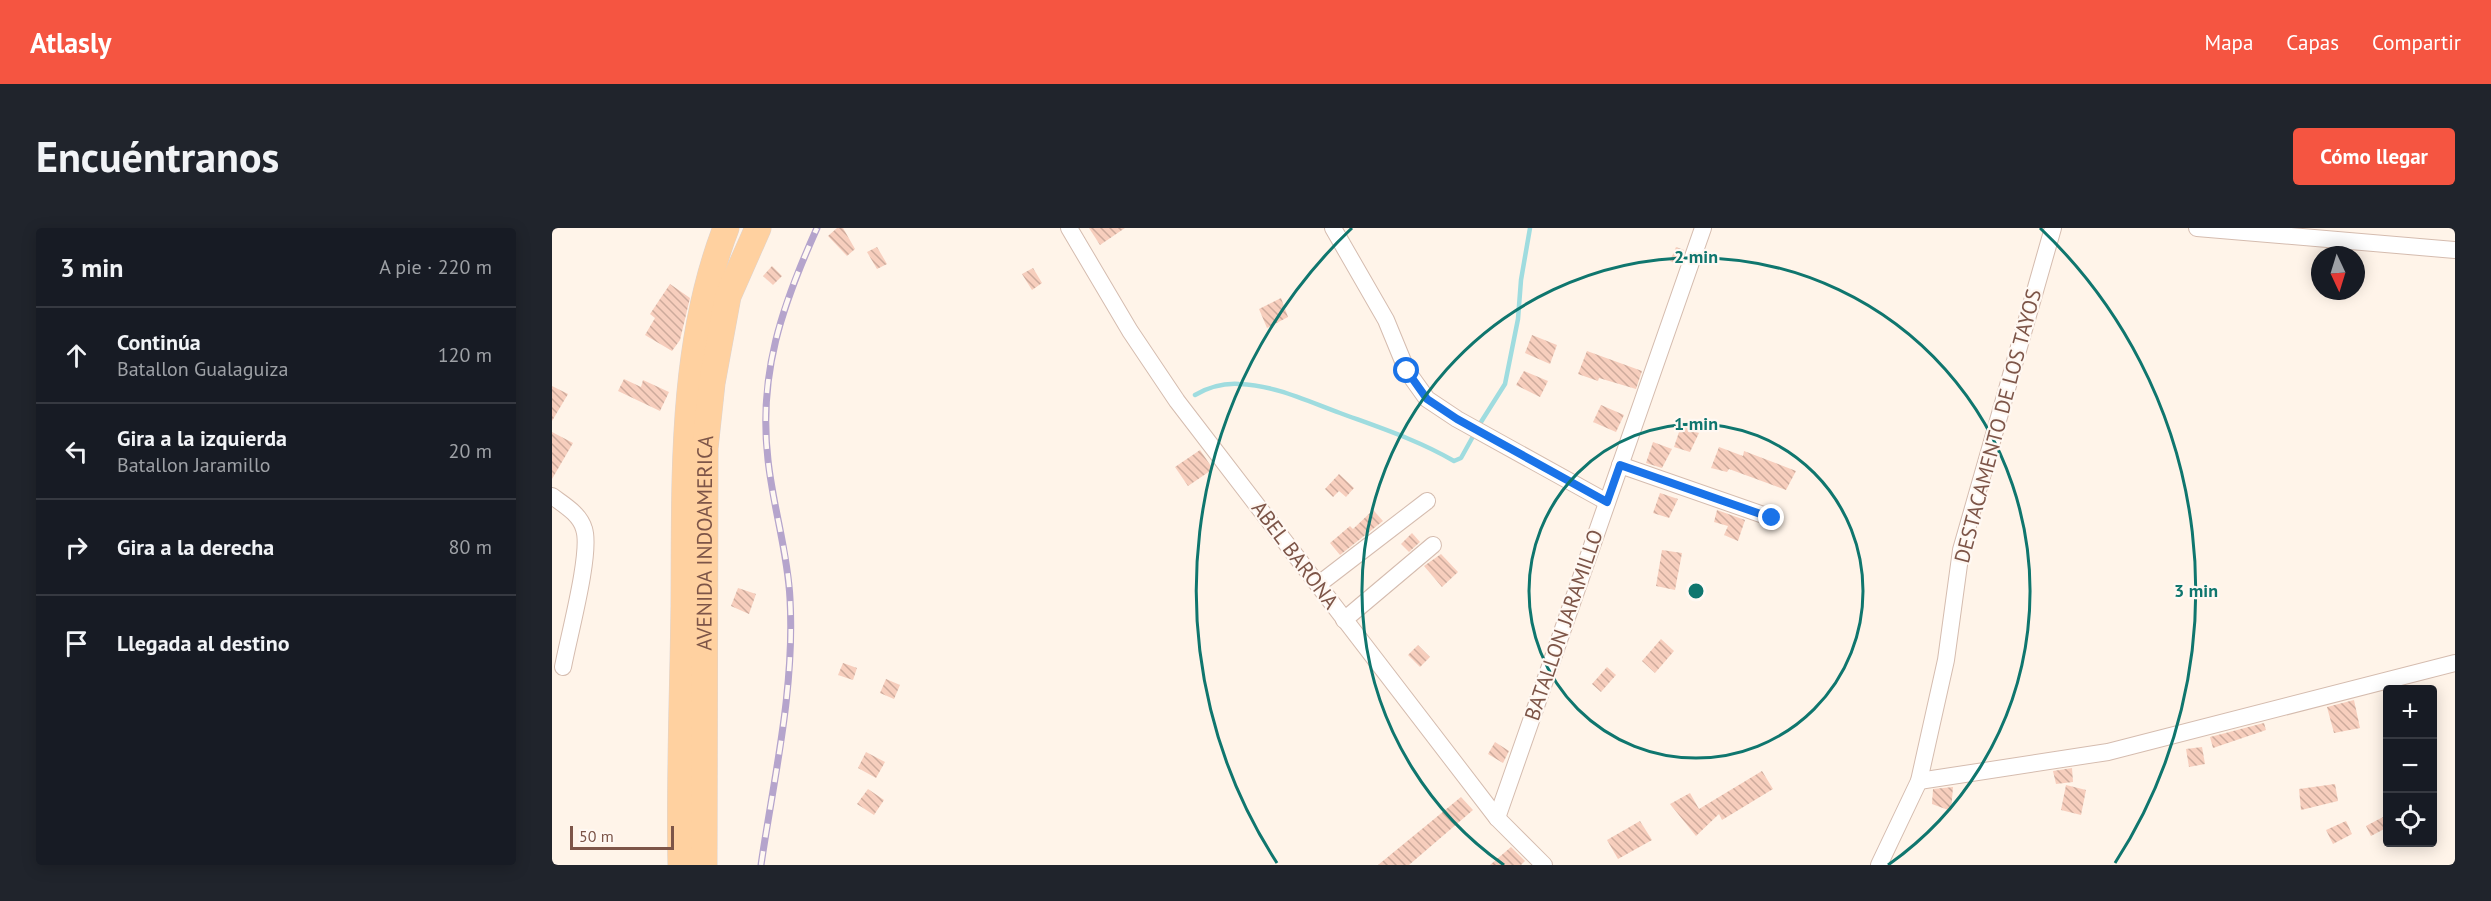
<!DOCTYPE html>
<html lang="es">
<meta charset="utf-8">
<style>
body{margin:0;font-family:"PT Sans",sans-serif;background:#20242c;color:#f1f3f6}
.controls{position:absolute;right:18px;bottom:18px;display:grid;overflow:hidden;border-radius:6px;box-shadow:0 3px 15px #0003}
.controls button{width:54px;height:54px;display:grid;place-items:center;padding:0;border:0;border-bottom:2px solid #363941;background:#171b24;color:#f1f3f6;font:30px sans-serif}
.compass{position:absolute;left:1759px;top:18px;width:54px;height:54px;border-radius:50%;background:#171b24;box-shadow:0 3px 15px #0003;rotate:176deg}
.scale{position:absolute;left:18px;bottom:15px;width:104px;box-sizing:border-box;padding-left:6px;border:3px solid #7d5548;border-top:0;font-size:16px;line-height:21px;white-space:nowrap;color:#7d5548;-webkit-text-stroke:4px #fff8f2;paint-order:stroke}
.stop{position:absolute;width:18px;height:18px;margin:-14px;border:4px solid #1a73e8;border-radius:50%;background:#fff}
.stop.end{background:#1a73e8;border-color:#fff;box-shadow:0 2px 6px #0008}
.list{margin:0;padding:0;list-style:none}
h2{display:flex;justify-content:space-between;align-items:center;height:78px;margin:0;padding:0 24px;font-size:26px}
h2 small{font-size:20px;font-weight:400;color:#9ea1a6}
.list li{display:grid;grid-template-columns:39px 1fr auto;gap:18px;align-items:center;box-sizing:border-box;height:96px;padding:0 24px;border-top:2px solid #363941}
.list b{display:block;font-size:22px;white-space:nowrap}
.list p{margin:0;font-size:20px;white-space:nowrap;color:#9ea1a6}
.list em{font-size:20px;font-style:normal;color:#9ea1a6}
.icon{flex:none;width:33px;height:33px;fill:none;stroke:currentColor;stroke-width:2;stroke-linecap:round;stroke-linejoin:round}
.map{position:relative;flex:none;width:1903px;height:637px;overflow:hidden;border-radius:6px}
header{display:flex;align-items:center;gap:36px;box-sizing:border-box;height:84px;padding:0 30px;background:#f55541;color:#fff}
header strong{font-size:28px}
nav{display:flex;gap:33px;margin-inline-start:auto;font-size:21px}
.intro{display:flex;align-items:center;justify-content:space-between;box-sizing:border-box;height:144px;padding:0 36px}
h1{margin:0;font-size:42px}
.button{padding:15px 27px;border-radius:6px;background:#f55541;color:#fff;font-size:21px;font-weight:700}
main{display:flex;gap:36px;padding:0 36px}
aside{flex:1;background:#171b24;border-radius:6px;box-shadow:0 3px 15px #0003}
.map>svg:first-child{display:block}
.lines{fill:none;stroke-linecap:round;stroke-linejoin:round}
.stream{stroke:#9fdcdf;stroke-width:4.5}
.building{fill:url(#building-back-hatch)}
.street-casing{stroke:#d5bcaf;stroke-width:18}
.primary-casing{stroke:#ddd3cf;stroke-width:27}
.street{stroke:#fff;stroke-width:16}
.primary{stroke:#ffd1a0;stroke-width:26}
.rail-casing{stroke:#b5a4cc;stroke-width:7}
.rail{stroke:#fff8f2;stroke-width:4.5;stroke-dasharray:14;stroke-linecap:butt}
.route{stroke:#1a73e8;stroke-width:8}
.ring{fill:none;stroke:#0f766e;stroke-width:3}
.labels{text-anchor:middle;stroke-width:4.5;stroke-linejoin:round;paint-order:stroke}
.street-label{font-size:21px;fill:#7d5548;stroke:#fff8f2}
.centre{fill:#0f766e;stroke:#fff8f2;stroke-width:3}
.ring-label{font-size:18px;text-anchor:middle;font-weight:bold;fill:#0f766e;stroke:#fff8f2;stroke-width:4.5;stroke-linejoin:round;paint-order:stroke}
</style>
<header>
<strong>Atlasly</strong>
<nav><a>Mapa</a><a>Capas</a><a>Compartir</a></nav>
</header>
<div class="intro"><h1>Encuéntranos</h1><a class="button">Cómo llegar</a></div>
<main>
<aside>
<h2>3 min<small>A pie · 220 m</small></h2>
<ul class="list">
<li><svg class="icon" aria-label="ahead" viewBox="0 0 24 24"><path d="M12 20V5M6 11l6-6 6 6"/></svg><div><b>Continúa</b><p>Batallon Gualaguiza</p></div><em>120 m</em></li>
<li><svg class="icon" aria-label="left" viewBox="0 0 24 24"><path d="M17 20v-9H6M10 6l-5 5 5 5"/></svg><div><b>Gira a la izquierda</b><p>Batallon Jaramillo</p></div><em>20 m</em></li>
<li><svg class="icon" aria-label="right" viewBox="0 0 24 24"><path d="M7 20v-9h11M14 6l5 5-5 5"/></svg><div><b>Gira a la derecha</b></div><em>80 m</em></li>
<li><svg class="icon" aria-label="arrive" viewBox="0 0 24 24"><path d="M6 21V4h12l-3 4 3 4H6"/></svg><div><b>Llegada al destino</b></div></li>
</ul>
</aside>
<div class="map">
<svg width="1903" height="637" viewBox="0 0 1903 637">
<defs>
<pattern id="building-back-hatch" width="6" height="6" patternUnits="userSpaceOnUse" patternTransform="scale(1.5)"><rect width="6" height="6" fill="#f7cebd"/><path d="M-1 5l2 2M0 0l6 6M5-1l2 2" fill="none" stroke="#cdaa9c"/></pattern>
</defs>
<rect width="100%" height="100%" fill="#fff4e9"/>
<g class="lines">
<path class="stream" d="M643,167C657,159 670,155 687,156C722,157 755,173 788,185C826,199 866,212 902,233L909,230L929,194L953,156L966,91L969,52L978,0"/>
</g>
<g class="building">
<path d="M285,0H291L303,21L295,28L276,8Z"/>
<path d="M537,0H573L548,17Z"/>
<path d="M325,19L335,36L325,41L315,24Z"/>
<path d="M1124,19L1132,22L1127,37L1118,33Z"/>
<path d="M220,38L230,48L221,57L211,48Z"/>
<path d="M481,40L490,55L480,62L470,46Z"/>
<path d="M118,56L138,70L128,112L120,123L93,107L103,90L98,86Z"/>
<path d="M729,70L736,89L715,100L707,81Z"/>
<path d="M980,107L1005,117L998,136L973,125Z"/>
<path d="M1035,123L1090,143L1084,161L1047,150L1046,153L1026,146Z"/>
<path d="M972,143L996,153L988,169L964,157Z"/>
<path d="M72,151L89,159L91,152L117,164L108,183L66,163Z"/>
<path d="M0,158L16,166L0,193Z"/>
<path d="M1049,177L1072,187L1064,204L1041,194Z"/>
<path d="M1129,198L1147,205L1138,224L1122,219Z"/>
<path d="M0,204L21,215L0,251Z"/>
<path d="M1101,214L1120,221L1110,240L1094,235Z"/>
<path d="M1167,219L1191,228L1192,223L1244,243L1234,262L1177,241L1175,244L1159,240Z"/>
<path d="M648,222L661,241L636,258L623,239Z"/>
<path d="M787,246L802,260L794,269L787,263L781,269L773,261Z"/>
<path d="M1108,265L1126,271L1117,290L1101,285Z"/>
<path d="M821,282L831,293L788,327L778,315L798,298L801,301Z"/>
<path d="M1165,282L1193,292L1186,313L1172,307L1176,298L1162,294Z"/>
<path d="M860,305L868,314L857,324L849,316Z"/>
<path d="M1110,322L1130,325L1123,362L1104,358Z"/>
<path d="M889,326L906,344L890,359L872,338Z"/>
<path d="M186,360L204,366L197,386L179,378Z"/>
<path d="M1109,411L1122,423L1103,445L1090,433Z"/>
<path d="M866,417L878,429L868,439L856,427Z"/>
<path d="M291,435L305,440L301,452L286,447Z"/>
<path d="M1055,439L1064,447L1049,464L1040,456Z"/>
<path d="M334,451L348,457L342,471L328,465Z"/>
<path d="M1802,472L1808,500L1782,505L1775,479Z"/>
<path d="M1712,495L1714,502L1661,520L1658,509Z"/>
<path d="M943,514L957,523L951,535L936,526Z"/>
<path d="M1650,519L1653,536L1637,539L1634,521Z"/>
<path d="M314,524L333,534L324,550L306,540Z"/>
<path d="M1520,540L1521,554L1504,556L1501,543Z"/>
<path d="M1210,543L1221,561L1170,592L1167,586L1144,608L1118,576L1138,565L1147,581Z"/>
<path d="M1783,556L1786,573L1749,582L1747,561Z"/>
<path d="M1514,557L1534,562L1529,587L1509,582Z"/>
<path d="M1401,559L1399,583L1380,576L1381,561Z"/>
<path d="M316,561L332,572L322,587L305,576Z"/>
<path d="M909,569L921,582L857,637H826Z"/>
<path d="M1831,589L1836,599L1819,608L1814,598Z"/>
<path d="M1088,593L1100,612L1066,631L1055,612Z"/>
<path d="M1794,593L1800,606L1781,616L1774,602Z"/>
<path d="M959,619L973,633L969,637H938Z"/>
</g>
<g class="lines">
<defs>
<g id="street">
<path d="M517,0L578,103L625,173L945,590L992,637"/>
<path d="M781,0L834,92L855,143L875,171L905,191L1055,274"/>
<path d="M1645,0L1903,22"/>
<path d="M1068,237L1220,290"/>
<path d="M0,268C12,277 28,286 32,301C40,324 16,411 11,439"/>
<path d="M767,356L875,273"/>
<path d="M792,392L881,317"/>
<path d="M1367,553L1556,524L1903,435"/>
<path d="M945,590L1151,0"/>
<path d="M1327,637L1367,553L1394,432L1409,322L1501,0"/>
</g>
<g id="primary">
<path d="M129,637C127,551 131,464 132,378C133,252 128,119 174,0"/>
<path id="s1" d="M152,637L153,220L160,155L176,68L206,0"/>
</g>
</defs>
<use href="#street" class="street-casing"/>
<use href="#primary" class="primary-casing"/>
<use href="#street" class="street"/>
<use href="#primary" class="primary"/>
<defs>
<path id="rail" d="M209,637C222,549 243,460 238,371C236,325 221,279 216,232C206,146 230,78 265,0"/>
</defs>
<use href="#rail" class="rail-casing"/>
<use href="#rail" class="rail"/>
</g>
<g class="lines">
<path class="route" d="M855,143L875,171L905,191L1055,274L1068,237L1220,290"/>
</g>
<g class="ring">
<circle cx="1144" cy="363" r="167"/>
<path d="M952 637A334 334 0 1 1 1336 637"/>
<path d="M725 635A500 500 0 0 1 800 0M1488 0A500 500 0 0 1 1563 635"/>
</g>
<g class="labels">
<g class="street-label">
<text transform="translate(1446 198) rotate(-75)" y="7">DESTACAMENTO DE LOS TAYOS</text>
<text dy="7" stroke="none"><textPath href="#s1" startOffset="322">AVENIDA INDOAMERICA</textPath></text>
<text transform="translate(743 327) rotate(53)" y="7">ABEL BARONA</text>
<text transform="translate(1012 397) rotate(-71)" y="7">BATALLON JARAMILLO</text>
</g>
</g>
<circle cx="1144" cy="363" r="9" class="centre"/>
<g class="ring-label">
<text x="1144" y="35">2 min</text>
<text x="1144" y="202">1 min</text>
<text x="1644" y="369">3 min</text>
</g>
</svg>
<div class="controls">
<button>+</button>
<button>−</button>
<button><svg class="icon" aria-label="locate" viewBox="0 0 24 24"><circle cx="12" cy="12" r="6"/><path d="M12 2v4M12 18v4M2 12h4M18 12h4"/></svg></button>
</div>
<svg class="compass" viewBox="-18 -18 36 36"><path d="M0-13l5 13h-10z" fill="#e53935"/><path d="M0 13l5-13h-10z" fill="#9ea1a6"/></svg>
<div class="scale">50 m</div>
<div class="stop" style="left:855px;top:143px"></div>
<div class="stop end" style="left:1220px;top:290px"></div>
</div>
</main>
